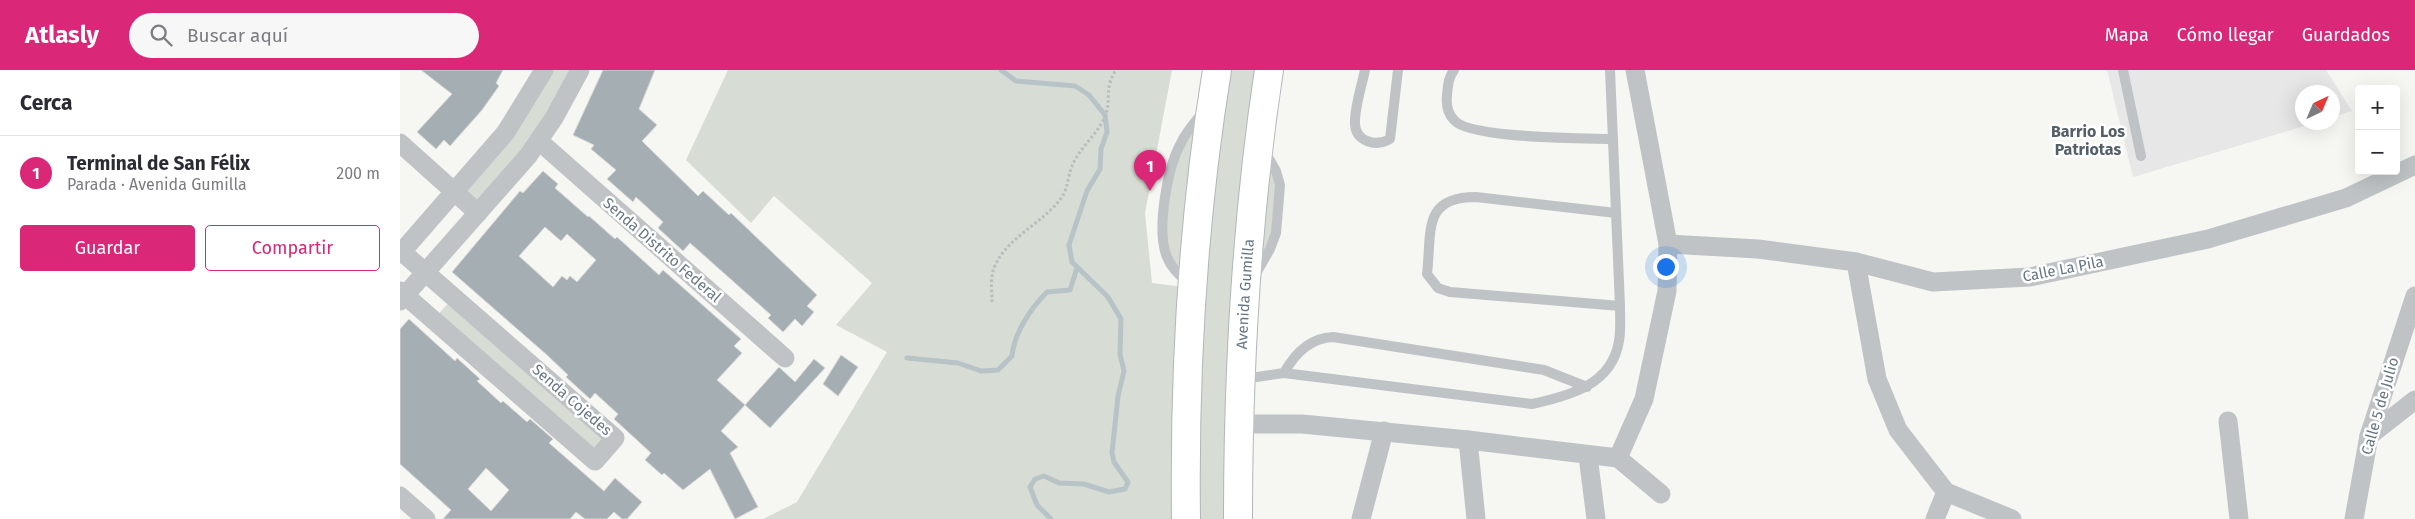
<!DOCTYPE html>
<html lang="es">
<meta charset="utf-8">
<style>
body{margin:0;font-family:"Fira Sans",sans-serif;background:#f7f7f7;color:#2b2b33}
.controls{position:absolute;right:15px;top:15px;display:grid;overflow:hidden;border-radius:5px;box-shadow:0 5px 20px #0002}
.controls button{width:45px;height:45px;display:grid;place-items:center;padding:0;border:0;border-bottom:1px solid #e1e1e2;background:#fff;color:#2b2b33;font:25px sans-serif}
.compass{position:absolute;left:1895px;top:15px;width:45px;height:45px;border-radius:50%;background:#fff;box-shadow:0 5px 20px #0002;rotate:44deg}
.you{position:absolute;left:1265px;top:196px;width:18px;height:18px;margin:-12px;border:4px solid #fff;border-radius:50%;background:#1a73e8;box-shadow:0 0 0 8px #1a73e833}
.badge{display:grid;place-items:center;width:32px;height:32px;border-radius:50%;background:#db2777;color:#fff;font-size:16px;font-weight:700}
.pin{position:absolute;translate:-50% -41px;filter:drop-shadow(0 1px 2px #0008)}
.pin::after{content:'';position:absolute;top:26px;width:18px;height:15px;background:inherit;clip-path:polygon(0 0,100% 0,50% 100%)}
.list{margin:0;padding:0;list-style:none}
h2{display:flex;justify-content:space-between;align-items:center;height:65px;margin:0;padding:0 20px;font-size:21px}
h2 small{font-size:16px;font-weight:400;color:#7c7c81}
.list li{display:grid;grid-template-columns:32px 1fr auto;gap:15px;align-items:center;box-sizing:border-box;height:75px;padding:0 20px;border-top:1px solid #e1e1e2}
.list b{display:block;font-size:19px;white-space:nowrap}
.list p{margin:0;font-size:16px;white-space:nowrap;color:#7c7c81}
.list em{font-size:16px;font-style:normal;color:#7c7c81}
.actions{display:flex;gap:10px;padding:15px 20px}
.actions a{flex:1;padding:11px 0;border:1px solid #db2777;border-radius:5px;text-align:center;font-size:18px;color:#db2777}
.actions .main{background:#db2777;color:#fff}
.icon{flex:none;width:28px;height:28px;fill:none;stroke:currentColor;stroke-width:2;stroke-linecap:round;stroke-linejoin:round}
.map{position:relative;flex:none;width:2015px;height:449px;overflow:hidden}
header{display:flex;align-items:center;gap:30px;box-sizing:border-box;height:70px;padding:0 25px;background:#db2777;color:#fff}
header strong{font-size:24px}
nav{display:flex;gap:28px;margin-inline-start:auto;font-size:18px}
.search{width:350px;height:45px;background:#f7f7f7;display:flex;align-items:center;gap:12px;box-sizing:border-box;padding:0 18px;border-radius:28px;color:#7c7c81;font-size:19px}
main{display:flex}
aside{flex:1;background:#fff}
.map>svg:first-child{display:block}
.built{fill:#e6e7e6}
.green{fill:#d7dcd4}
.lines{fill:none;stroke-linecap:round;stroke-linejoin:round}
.stream{stroke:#b8c3c7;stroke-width:5}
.building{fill:#a5aeb3;stroke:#d7d7d5;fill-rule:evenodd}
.secondary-casing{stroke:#b1b7bb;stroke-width:30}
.path{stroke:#b9bcbe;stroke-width:3;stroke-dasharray:2.5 2.5;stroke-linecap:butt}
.service{stroke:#bfc3c6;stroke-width:10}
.minor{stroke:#bfc3c6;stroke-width:19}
.secondary{stroke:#fff;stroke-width:28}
.labels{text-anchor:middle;stroke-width:5;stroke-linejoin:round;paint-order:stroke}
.street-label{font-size:15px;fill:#667682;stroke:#fff}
.neighbourhood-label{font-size:16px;font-weight:bold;fill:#545f68;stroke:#fff}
</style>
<header>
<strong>Atlasly</strong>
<div class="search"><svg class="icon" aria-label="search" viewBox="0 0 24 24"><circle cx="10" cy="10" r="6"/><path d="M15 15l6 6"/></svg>Buscar aquí</div>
<nav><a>Mapa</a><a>Cómo llegar</a><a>Guardados</a></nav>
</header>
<main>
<aside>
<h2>Cerca<small></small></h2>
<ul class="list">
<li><span class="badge">1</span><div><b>Terminal de San Félix</b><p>Parada · Avenida Gumilla</p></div><em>200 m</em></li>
</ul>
<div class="actions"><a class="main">Guardar</a><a>Compartir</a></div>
</aside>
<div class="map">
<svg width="2015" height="449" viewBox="0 0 2015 449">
<rect width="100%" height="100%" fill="#f6f6f2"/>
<path class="built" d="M1707,0H1926L1952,41L1933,47L1932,22H1902V52L1915,53L1733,107Z"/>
<g class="green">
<path d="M144,0H180L78,143L55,122Z"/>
<path d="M328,0H772L745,143L752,213L792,218L771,196L763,163L772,94L813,27L817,0H869L861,51L876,101V163L844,225L838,449H363L397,432L487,282L436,255L472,213L374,126L351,153L286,90Z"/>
<path d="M54,227L215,368L195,391L33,250Z"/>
</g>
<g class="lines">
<g class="stream">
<path d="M601,0L616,11L675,16L689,25L705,45L707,62L701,79L700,99L687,121L669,175L672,192L708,227L721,249L720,284L724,301L718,326L712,383L714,392L728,412L725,419L709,422L684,414L659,413L644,406L635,409L630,417L637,435L651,449"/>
<path d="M507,288L558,293L581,301L598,300L612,286C614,263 631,238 647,222L670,220L677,198"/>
</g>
</g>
<g class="building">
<path d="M21,0H103L96,13L99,16L82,40L50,76L44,70L36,79L17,62L52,24Z"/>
<path d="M203,0H255L239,39L257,55L242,71L298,126L303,121L329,145L331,143L417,225L407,236L414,242L402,256L395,249L383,262L368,248L371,245L290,173L283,181L258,158L263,152L236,127L233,132L207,109L216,100L191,79L194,75L173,65Z"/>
<path d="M143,101L158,114L155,118L188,147L189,146L215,169L217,167L259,205L263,200L341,269L334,276L342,283L317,310L345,335L321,361L338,377L330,383L358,437L335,449L310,399L283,420L264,403L262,405L245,390L251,383L214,349L218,344L195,323L190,329L166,307L168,305L147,285L52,202L120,121L123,123ZM145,157L161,171L167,164L196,190L177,212L170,206L167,210L162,206L153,217L119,186Z"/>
<path d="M9,249L55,291L57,288L80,309L77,311L101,333L103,331L127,352L130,349L153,369L149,373L204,421L215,408L242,432L227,449H222L214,442L207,449H185L176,442L170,449H43L51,440L0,394V259ZM86,398L109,420L91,441L68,419Z"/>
<path d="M441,285L458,297L438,326L423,314Z"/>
<path d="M414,289L425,298L370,358L345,335L379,297L395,312Z"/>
</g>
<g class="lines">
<defs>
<g id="secondary">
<path d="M786,449C784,299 793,148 817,0"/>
<path id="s1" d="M838,449C838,297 846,151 869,0"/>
</g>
</defs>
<use href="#secondary" class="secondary-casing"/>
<path class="path" d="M592,232C592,221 590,208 594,198C607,166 643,154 662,127C668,118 668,104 673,94C681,76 699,63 706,44C711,29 704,18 716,0"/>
<g class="service">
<path d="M965,0C962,15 954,39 955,54C956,72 976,77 990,69L998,0"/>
<path d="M1054,0C1048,8 1048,16 1047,25C1046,34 1047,43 1054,50C1069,69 1185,68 1213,69"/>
<path d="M1723,0L1741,86"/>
<path d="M1216,143L1076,127C1022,127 1032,161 1027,204L1038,218L1050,222L1220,236"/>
<path d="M854,207L870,179L876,163L880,115L876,101L864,80"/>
<path d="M789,214C781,206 771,198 767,187C756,161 767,98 781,73C786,62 795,52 803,42"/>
<path d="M884,303C895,283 910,268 933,267L1144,300L1187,317"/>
<path d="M843,309L884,303L1132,334C1169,326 1212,315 1219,271C1221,260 1220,247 1220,236L1210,0"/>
</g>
<g class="minor">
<path d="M139,71L385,288"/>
<path d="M0,73L78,143"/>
<path d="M1268,174L1358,179L1456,192L1533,212L1630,207L1808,169L1946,128L2015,95"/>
<path d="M0,184L106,62L144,0"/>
<path d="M1456,192L1477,309L1498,360L1546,422L1612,449"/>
<path d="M0,221L195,391L215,368L2,182"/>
<path d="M0,231L128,86L154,48L180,0"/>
<path d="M1828,351L1839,449"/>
<path d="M839,354H902L1068,370L1218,388L1261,424"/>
<path d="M1969,366L2015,330"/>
<path d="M1068,370L1076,449"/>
<path d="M1188,386L1196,449"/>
<path d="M1218,388L1244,329L1267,221L1268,174L1235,0"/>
<path d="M0,426L26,449"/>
<path d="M961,449L984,361"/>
<path d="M1535,449L1546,422"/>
<path d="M1954,449L1969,366L2015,226"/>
</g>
<use href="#secondary" class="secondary"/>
</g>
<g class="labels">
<g class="street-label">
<text transform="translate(262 180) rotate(41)" y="5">Senda Distrito Federal</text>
<text transform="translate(1663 199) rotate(-11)" y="5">Calle La Pila</text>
<text dy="5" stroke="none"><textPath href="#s1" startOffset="225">Avenida Gumilla</textPath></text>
<text transform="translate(172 330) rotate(41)" y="5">Senda Cojedes</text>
<text transform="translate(1980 336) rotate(-74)" y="5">Calle 5 de Julio</text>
</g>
<g class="neighbourhood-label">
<text x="1688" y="67">Barrio Los<tspan x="1688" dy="18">Patriotas</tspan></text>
</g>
</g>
</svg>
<div class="controls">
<button>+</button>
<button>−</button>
</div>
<svg class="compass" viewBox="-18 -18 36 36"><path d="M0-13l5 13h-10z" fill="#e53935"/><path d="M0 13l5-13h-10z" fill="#7c7c81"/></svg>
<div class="you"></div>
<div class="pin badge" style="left:750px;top:121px">1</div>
</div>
</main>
